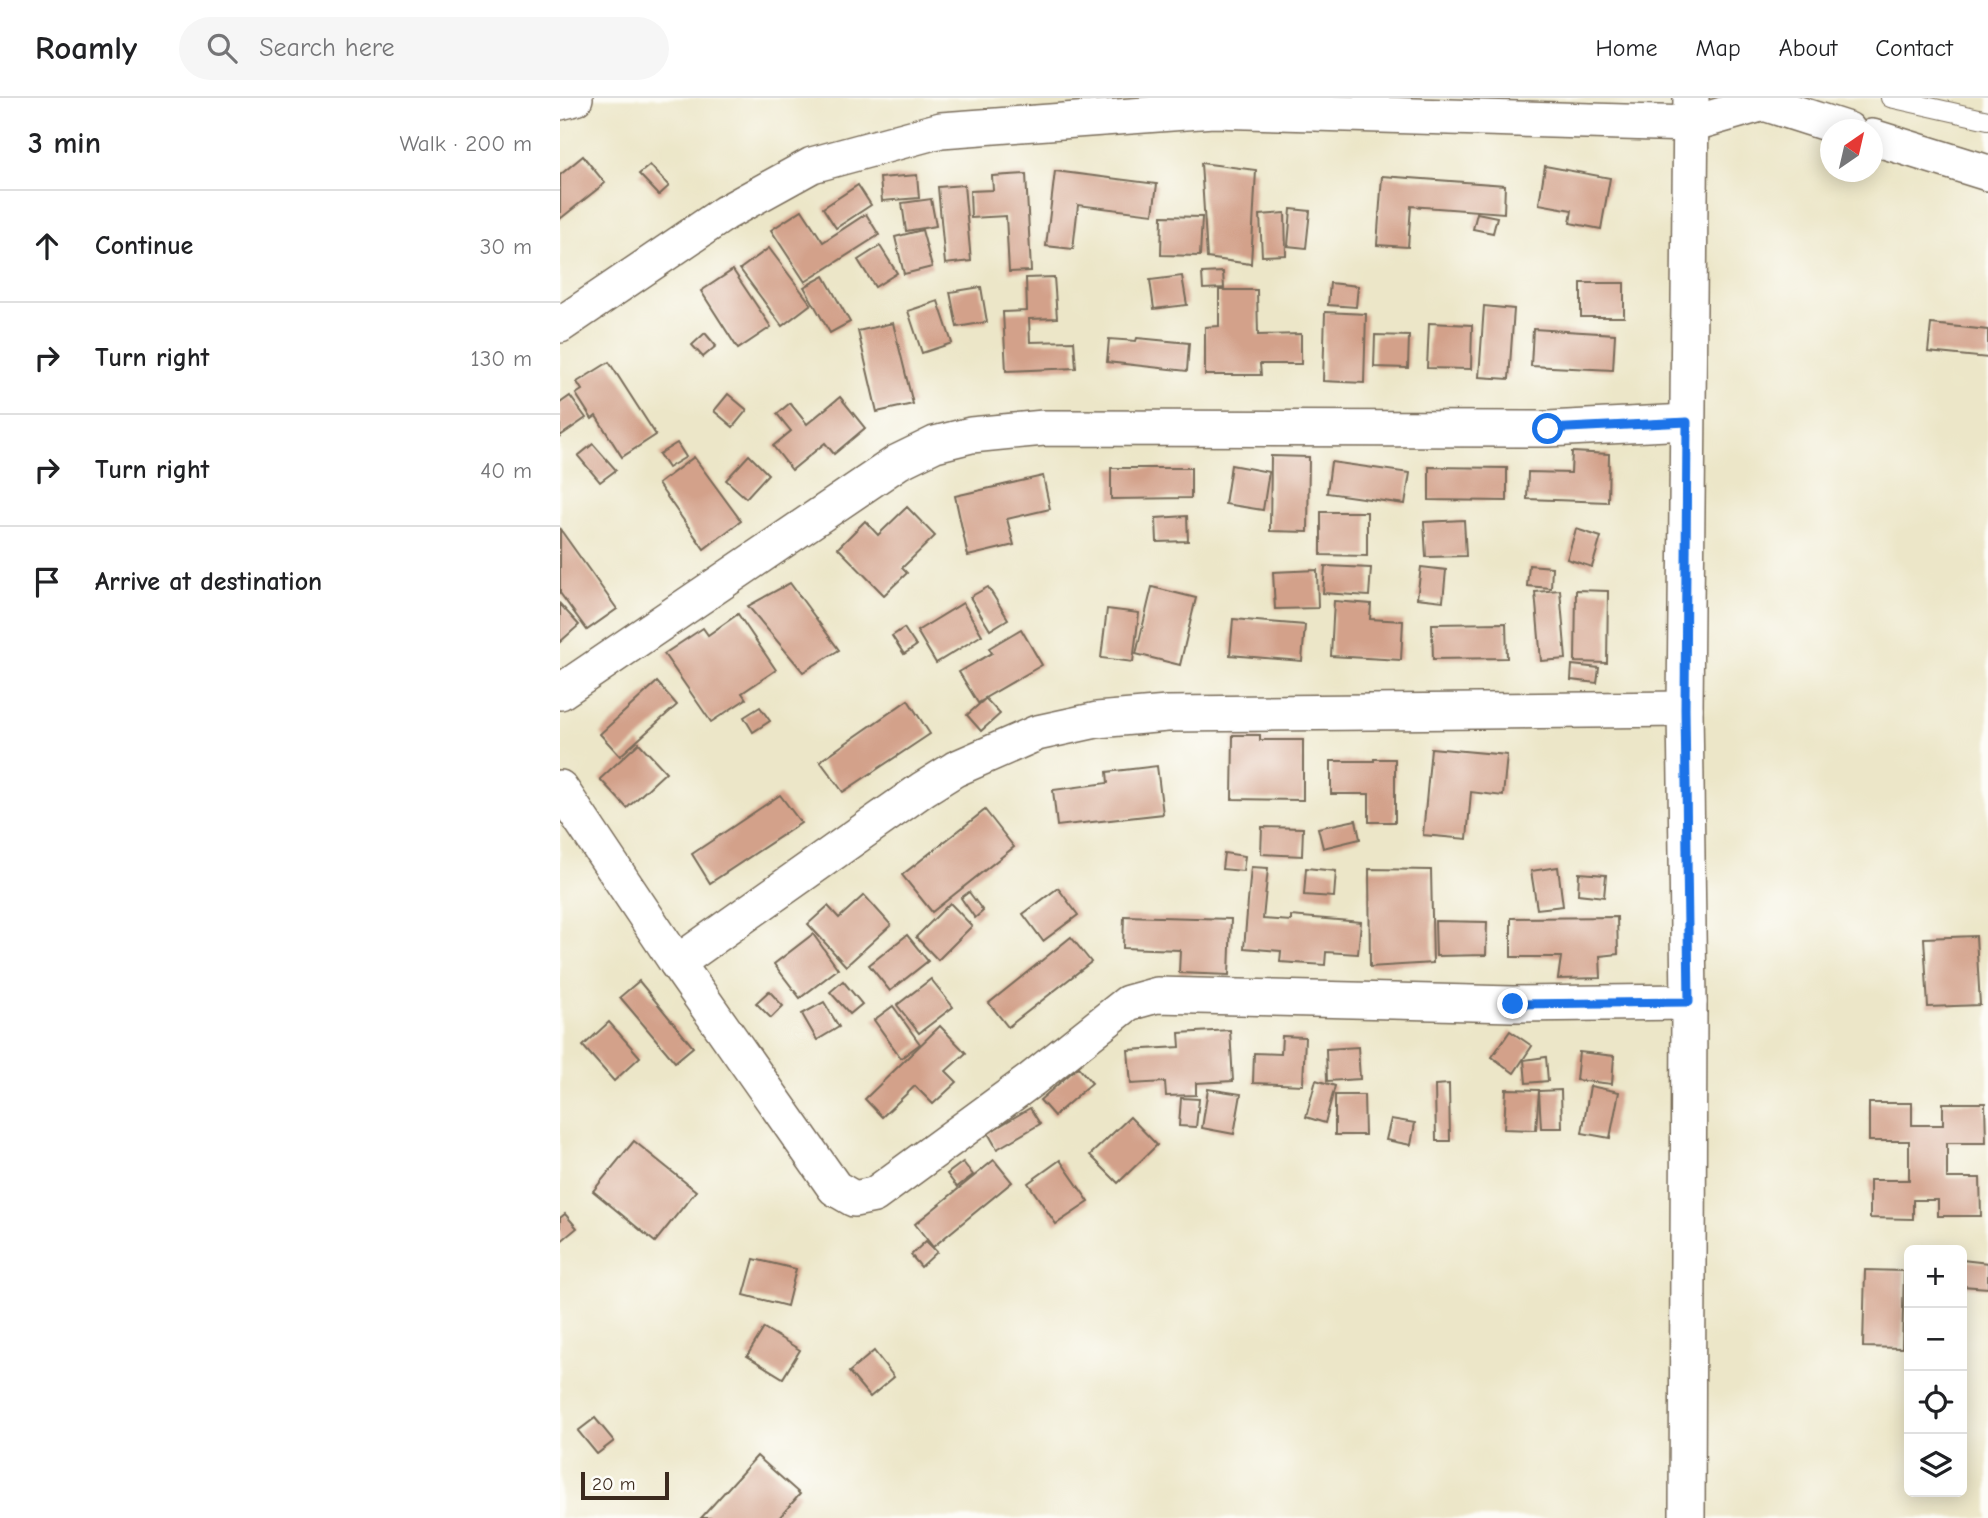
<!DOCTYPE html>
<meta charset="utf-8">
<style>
body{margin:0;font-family:"Comic Neue",sans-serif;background:#f6f6f6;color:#202124}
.controls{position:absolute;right:21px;bottom:21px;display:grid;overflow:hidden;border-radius:10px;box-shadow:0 4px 18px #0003}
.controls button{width:63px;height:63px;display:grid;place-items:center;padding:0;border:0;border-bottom:2px solid #e0e0e0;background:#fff;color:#202124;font:35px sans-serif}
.compass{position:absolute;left:1260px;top:21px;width:63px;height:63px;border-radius:50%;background:#fff;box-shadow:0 4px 18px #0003;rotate:34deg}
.scale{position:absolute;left:21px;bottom:18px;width:88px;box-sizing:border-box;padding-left:7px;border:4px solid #3b2a1e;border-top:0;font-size:19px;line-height:24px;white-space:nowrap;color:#3b2a1e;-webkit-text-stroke:5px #fdfcf7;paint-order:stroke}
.stop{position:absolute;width:21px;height:21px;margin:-16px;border:5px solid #1a73e8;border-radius:50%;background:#fff}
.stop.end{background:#1a73e8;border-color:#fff;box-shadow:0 2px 7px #0008}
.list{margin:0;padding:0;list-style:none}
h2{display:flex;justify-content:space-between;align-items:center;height:91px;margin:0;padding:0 28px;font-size:30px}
h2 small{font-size:23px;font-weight:400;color:#757577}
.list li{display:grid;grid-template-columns:46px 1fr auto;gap:21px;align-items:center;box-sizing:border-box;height:112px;padding:0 28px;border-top:2px solid #e0e0e0}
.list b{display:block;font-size:26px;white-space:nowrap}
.list em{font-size:23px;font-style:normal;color:#757577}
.icon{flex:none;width:38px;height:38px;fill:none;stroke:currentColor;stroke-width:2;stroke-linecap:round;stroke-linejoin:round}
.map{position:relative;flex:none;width:1428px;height:1420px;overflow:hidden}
header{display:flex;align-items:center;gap:42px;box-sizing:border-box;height:98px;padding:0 35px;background:#fff;border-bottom:2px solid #e0e0e0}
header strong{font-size:33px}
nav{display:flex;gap:38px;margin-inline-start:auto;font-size:24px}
.search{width:490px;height:63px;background:#f6f6f6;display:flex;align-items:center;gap:18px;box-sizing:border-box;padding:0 24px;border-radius:38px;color:#757577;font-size:26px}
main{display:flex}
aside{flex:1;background:#fff}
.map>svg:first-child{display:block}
.building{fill:#d3a18a}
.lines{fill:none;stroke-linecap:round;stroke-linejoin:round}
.lane-casing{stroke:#796c5a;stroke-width:20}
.street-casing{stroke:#796c5a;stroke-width:38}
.lane{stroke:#fff;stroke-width:18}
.street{stroke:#fff;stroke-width:35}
.route{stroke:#1a73e8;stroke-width:9}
</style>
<header>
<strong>Roamly</strong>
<div class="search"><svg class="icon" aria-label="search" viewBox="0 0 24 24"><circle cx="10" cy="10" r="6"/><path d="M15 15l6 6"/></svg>Search here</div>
<nav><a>Home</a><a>Map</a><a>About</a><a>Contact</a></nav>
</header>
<main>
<aside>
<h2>3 min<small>Walk · 200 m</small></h2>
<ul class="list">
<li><svg class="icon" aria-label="ahead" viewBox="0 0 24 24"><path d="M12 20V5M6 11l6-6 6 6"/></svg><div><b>Continue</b></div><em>30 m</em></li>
<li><svg class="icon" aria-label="right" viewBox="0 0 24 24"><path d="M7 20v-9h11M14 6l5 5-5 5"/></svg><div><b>Turn right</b></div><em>130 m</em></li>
<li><svg class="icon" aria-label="right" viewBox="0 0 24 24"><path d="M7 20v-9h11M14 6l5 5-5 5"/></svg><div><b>Turn right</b></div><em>40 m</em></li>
<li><svg class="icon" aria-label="arrive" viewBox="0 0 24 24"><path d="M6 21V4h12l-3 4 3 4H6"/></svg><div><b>Arrive at destination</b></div></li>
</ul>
</aside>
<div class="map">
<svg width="1428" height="1420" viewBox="0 0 1428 1420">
<rect width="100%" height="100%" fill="#fdfcf7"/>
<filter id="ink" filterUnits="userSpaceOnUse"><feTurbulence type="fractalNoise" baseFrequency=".0143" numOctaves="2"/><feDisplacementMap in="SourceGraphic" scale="14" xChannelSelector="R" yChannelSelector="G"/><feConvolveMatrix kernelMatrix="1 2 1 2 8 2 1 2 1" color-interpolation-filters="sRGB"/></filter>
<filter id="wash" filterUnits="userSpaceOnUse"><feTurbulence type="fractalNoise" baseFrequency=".00686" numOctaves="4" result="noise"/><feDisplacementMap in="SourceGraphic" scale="28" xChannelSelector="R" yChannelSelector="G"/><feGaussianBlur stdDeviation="1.57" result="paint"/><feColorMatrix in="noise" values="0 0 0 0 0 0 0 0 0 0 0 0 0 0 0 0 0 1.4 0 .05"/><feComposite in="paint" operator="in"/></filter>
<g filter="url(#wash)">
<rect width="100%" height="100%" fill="#ece6c8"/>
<g id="blocks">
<g class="building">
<path d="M23,58L45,85L0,121V77Z"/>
<path d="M641,65L696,72L691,166L647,160Z"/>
<path d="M90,67L109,88L99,97L79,76Z"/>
<path d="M985,68L1050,80L1041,131L1010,125L1012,112L979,106Z"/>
<path d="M495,73L597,86L593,116L518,107L513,151L486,148Z"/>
<path d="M466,76L471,173L449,174L446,118L411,120L410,93L433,92L432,78Z"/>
<path d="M357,77L359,100L322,103L320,80Z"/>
<path d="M822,78L945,87L944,115L851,108L848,149L817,147Z"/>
<path d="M298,87L311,107L276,130L263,110Z"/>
<path d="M404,87L411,163L385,166L378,89Z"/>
<path d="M371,101L376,128L346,133L342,105Z"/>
<path d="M731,111L750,113L746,150L728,148Z"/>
<path d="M242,112L263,144L306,116L319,137L245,184L211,132Z"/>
<path d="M725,115L726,157L702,158L700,117Z"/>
<path d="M917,115L937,119L933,135L913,131Z"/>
<path d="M602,118L642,119L640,158L601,157Z"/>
<path d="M362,132L372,169L344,176L335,139Z"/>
<path d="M320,148L337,175L315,189L298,162Z"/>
<path d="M209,150L251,206L222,228L180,171Z"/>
<path d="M173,172L211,229L178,251L141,193Z"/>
<path d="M663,174L664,190L643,191L642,175Z"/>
<path d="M264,178L290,224L270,235L244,189Z"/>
<path d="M622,178L627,207L594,211L590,182Z"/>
<path d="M494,179L497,220L469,221L470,244L514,243L516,270L446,273L443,214L467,213L466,180Z"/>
<path d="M770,185L798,188L796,209L768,207Z"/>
<rect x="1021" y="185" width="43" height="34"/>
<path d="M421,189L427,224L397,229L390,194Z"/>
<path d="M659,192H697L698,237L741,236V266H700L701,277H645V229L659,228Z"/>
<path d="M378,203L392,245L362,255L348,213Z"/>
<path d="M924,208L954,211L949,281L919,279Z"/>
<path d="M765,214L806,216L804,285L763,283Z"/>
<path d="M333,225L353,306L317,314L298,233Z"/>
<path d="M869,225L912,227L911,271L867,270Z"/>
<path d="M1371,226L1428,232V260L1368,254Z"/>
<path d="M973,231L1055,236L1053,272L971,268Z"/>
<path d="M145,235L156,248L143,259L132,247Z"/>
<path d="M815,237L849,238L848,270L814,269Z"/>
<path d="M577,240L629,245L627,273L547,264L549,241L576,243Z"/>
<path d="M49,264L96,337L62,359L36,318L32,321L16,296L22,292L17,284Z"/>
<path d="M168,296L187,312L173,329L154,313Z"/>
<path d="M10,298L26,320L0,338V305Z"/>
<path d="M280,299L305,330L274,356L265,345L232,372L213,348L231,333L217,316L230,305L247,326Z"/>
<path d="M117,345L126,359L108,370L99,356Z"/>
<path d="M33,346L56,372L40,384L18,358Z"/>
<path d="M1012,354L1049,356L1048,404L967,401L968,374L1011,375Z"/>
<path d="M189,357L208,376L186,400L166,382Z"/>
<path d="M711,358L749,359L748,434L710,433Z"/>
<path d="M134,359L181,423L144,451L98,386Z"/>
<path d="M771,364L850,375L845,406L767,395Z"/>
<path d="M671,367L709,374L703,412L665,406Z"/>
<path d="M869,369L947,370V403L869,402Z"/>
<path d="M551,370H631V400L551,401Z"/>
<path d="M483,378L490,411L447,421L454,447L408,458L395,398Z"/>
<path d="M347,409L375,438L342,470L347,475L324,497L278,450L305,423L318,437Z"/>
<path d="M761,414H807V458L761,457Z"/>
<path d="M627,418L628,443L597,444L596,420Z"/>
<path d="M904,422L906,458L866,459L864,424Z"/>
<path d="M0,431L57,511L27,532L0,495Z"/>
<path d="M1016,431L1041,439L1032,469L1007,461Z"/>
<path d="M969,467L992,469L991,490L967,488Z"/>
<path d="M765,468L811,470L809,498L763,495Z"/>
<path d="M861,469L886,472L883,503L857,500Z"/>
<path d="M757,472L758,510L715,511L713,474Z"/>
<path d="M230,485L279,552L243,574L188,508Z"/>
<path d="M428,489L448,521L430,532L410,499Z"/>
<path d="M592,489L636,500L620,567L576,556Z"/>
<path d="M1000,492L1006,561L981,563L975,494Z"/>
<path d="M1016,492L1048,493L1047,565L1015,564Z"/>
<path d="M774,503L811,506L810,521L843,523L841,562L771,558Z"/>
<path d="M403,505L422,537L376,565L357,533Z"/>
<path d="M0,506L19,527L0,544Z"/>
<path d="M547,511L579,515L573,564L541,560Z"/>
<path d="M178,516L216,572L182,595L186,601L151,624L104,556L143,530L148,537Z"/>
<path d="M673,521L745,527L742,563L670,557Z"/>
<path d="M946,525L947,560L873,561L872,526Z"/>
<path d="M344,530L356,548L344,556L332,538Z"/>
<path d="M461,531L482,567L425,600L440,616L421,633L407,617L425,601L418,605L399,574L432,555L429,550Z"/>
<path d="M1012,567L1039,570L1037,585L1011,582Z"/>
<path d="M97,584L117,607L60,658L40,636Z"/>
<path d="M348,602L370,636L283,694L260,663Z"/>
<path d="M200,609L210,623L193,634L184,619Z"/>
<path d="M673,637H700V642H743V702L672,701Z"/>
<path d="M79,645L106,674L67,710L40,681Z"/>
<path d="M871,650L947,657L943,698L911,694L907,741L863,737Z"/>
<path d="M814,661H835V724H809V696H771V663H814Z"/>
<path d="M597,668L603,716L497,728L493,692L548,685L547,674Z"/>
<path d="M220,697L241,725L150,785L132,756Z"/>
<path d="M425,712L454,749L372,814L342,777Z"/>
<path d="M796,722L800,741L763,750L758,730Z"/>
<path d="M702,729L743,730L742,758L701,756Z"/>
<path d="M664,755L685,758L683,773L662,771Z"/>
<path d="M691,769L708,770L703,821L731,823V818L801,824L798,856L766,854L765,867L720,864L721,853L684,850Z"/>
<path d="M998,769L1003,808L977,811L971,773Z"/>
<path d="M746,770L776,773L774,799L744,797Z"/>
<path d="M809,771L871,772L873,865L810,869Z"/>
<path d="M1019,775L1046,777L1044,799L1018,796Z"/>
<path d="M498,790L518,817L483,843L463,816Z"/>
<path d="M409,794L423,813L415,820L401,800Z"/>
<path d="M304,797L331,827L286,868L248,826L268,808L279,820Z"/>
<path d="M390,805L412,828L378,862L356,839Z"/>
<path d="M564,818L671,821L669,877L619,875L620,852L563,850Z"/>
<path d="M1057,819L1058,856L1040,858L1041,880L998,881L1001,859H951V820Z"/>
<path d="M875,823L927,824L926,857L876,858Z"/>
<path d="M253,836L278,871L240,900L214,866Z"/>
<path d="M347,837L368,863L330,893L309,867Z"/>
<path d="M1416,838L1420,907L1368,909L1364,840Z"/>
<path d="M511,839L531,864L448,929L429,905Z"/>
<path d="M371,881L393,909L359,935L337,907Z"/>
<path d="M79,883L133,949L115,964L60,899Z"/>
<path d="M283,883L302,906L290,916L270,894Z"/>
<path d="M209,893L223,908L211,920L196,905Z"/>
<path d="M264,904L279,929L257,942L242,916Z"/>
<path d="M333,908L360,946L341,960L314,922Z"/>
<path d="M49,924L80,959L54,983L23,948Z"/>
<path d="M380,928L406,955L386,973L397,984L373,1006L355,988L322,1019L305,1001Z"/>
<path d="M670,932L673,983L636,985V997L606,998L605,984L571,986L568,952L620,949L619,935Z"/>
<path d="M950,933L972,948L954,975L932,959Z"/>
<path d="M722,938L745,939L743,987L693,985L694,955L721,956Z"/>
<path d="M798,949L800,981L767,983L766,951Z"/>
<path d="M1019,954L1054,958L1052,986L1016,982Z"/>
<path d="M986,959L988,983L966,985L964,962Z"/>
<path d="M518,969L532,985L494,1018L480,1002Z"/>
<path d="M756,982L775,988L765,1025L746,1019Z"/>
<path d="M889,986L890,1043H876L875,987Z"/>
<path d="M1030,988L1059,994L1050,1040L1022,1035Z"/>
<path d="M648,991L681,996L674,1036L642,1030Z"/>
<path d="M946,991L979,992L976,1032L944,1031Z"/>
<path d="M1001,992L1002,1030H981L979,993Z"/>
<path d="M775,997H804L805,1037H775Z"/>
<path d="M621,1000L639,1001L636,1029L619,1028Z"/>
<path d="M1309,1005H1352V1027H1383V1005H1425L1426,1045H1387V1080H1420L1421,1118H1378V1102H1353V1121L1310,1120V1082H1349V1043H1309Z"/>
<path d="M470,1010L480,1026L437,1051L428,1035Z"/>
<path d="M570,1019L597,1047L558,1085L530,1057Z"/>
<path d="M831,1021L855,1025L851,1047L826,1042Z"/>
<path d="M74,1043L136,1093L95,1144L33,1093Z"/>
<path d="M434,1062L452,1084L373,1149L355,1126Z"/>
<path d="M500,1062L529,1104L496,1126L468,1085Z"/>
<path d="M403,1064L413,1077L397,1089L387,1076Z"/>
<path d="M5,1116L17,1130L0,1144V1120Z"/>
<path d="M366,1143L377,1154L361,1169L351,1157Z"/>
<path d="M194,1161L236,1171L227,1208L184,1197Z"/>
<path d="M1402,1162L1428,1165V1190L1402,1188Z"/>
<path d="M1305,1172L1344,1173L1342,1250L1303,1249Z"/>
<path d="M204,1230L240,1252L223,1280L187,1258Z"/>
<path d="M314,1253L334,1279L310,1299L289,1274Z"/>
<path d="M35,1320L54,1343L37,1356L18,1333Z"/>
<path d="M197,1358L240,1396L219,1420H141Z"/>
</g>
</g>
</g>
<g filter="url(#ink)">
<use href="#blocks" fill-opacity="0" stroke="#796c5a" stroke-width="2"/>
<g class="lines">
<defs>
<path id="lane" d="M1330,0L1428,22"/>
<g id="street">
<path d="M0,4L15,0"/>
<path d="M1312,39L1428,75"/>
<path d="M0,227L165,115L252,67L381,32L653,12L1131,26L1204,5L1288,32"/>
<path d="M0,594L338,364L375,346L411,337L484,330L988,331L1127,324"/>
<path d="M0,690L117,865L275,1090L294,1101L314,1097L471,982L568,905L597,897L953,906L1129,904"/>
<path d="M117,865L363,691L395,671L477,635L537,622L607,616L1125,611"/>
<path d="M1127,1420L1129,904L1125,611L1131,0"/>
</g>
</defs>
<use href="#lane" class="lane-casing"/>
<use href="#street" class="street-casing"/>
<use href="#lane" class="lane"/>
<use href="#street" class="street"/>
</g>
</g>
<g class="lines" filter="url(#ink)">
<path class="route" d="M953,906L1129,904L1125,611L1127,324L988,331"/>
</g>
</svg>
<div class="controls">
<button>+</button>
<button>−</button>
<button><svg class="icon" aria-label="locate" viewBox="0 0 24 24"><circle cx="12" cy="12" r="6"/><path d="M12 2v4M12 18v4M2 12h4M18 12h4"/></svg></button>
<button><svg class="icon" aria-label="layers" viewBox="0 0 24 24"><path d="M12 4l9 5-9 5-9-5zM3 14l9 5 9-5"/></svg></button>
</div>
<svg class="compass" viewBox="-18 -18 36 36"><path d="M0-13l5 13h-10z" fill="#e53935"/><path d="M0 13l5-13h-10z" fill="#757577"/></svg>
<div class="scale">20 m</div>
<div class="stop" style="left:988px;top:331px"></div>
<div class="stop end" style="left:953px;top:906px"></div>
</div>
</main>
